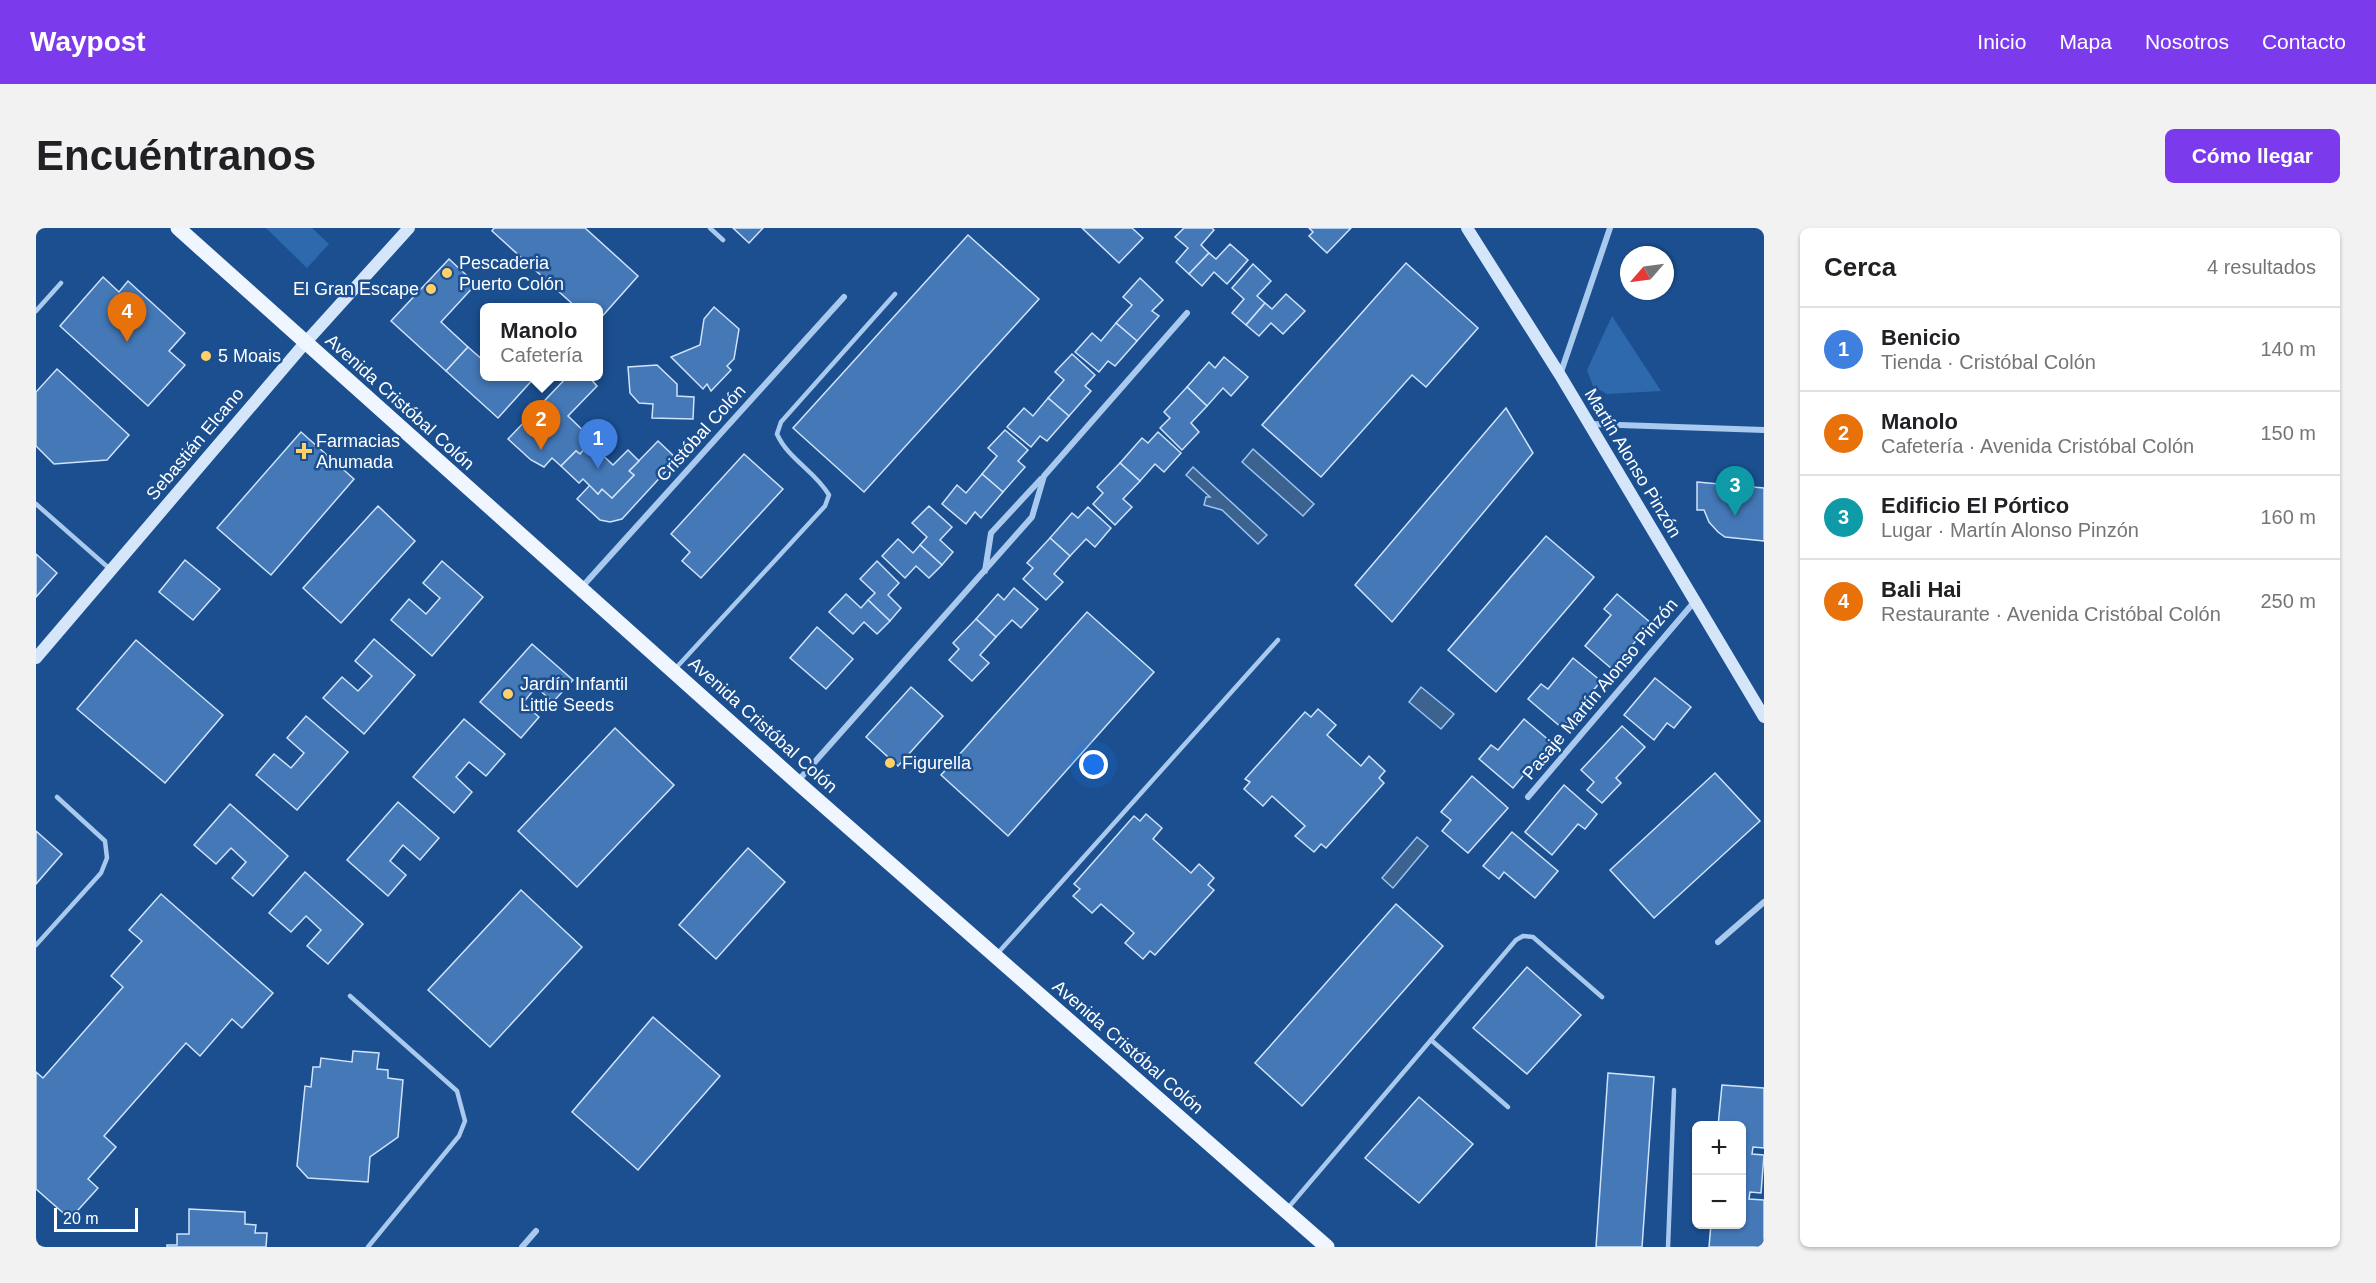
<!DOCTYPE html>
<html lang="es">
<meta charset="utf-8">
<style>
body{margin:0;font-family:Helvetica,sans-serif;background:#f2f2f2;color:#202124}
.controls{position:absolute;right:18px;bottom:18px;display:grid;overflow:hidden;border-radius:9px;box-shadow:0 2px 4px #0004}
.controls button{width:54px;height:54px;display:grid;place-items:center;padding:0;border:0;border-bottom:2px solid #e0e0e0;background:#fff;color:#202124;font:30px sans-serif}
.compass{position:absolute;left:1584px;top:18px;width:54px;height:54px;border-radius:50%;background:#fff;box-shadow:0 2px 4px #0004;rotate:242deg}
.scale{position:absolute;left:18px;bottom:15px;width:84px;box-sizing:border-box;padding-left:6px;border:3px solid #fff;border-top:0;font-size:16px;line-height:21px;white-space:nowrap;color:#fff;-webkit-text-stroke:4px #1b4f8f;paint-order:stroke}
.you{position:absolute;left:1058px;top:537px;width:21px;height:21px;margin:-15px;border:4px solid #fff;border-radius:50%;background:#1a73e8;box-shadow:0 0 0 9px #1a73e833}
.badge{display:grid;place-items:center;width:39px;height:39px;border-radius:50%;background:#7c3aed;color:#fff;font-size:20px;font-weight:700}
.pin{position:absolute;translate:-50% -50px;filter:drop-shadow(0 2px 3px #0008)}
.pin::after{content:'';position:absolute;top:32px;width:21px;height:18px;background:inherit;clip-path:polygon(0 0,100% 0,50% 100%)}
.popup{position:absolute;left:444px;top:75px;width:123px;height:78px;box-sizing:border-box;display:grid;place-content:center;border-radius:9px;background:#fff;filter:drop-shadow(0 2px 4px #0005);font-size:20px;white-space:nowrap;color:#757577}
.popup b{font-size:22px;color:#202124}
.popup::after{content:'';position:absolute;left:50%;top:100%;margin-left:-12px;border:12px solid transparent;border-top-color:#fff}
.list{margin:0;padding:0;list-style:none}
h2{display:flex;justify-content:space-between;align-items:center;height:78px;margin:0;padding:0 24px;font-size:26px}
h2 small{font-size:20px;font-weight:400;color:#757577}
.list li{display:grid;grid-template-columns:39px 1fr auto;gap:18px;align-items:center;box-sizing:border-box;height:84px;padding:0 24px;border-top:2px solid #e0e0e0}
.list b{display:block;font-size:22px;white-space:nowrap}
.list p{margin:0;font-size:20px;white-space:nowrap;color:#757577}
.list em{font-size:20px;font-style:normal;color:#757577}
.map{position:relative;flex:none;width:1728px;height:1019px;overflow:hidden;border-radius:9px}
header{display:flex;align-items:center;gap:36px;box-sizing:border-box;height:84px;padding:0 30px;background:#7c3aed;color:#fff}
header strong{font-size:28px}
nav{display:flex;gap:33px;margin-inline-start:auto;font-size:21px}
.intro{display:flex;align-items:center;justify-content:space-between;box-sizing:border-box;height:144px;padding:0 36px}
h1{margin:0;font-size:42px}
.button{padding:15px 27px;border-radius:9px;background:#7c3aed;color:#fff;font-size:21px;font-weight:700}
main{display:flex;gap:36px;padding:0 36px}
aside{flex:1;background:#fff;border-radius:9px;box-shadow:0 2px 4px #0004}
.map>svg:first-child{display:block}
.green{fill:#2e69ad}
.water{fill:#3c6290;stroke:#9cc4f0;stroke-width:1.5}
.building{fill:#4478b7;stroke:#cfe3fa;stroke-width:1.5}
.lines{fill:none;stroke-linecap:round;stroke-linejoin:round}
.lane{stroke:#a9c9ee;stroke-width:4.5}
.street{stroke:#a9c9ee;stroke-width:6}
.secondary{stroke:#d6e6fa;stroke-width:12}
.primary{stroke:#f0f6ff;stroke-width:15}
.poi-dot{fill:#ffd166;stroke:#1b4f8f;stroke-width:2}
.labels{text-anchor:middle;stroke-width:5;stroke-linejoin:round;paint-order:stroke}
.poi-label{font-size:18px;fill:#fff;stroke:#1b4f8f;text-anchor:start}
.street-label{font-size:18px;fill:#fff;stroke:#1b4f8f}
</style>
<header>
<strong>Waypost</strong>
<nav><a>Inicio</a><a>Mapa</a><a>Nosotros</a><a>Contacto</a></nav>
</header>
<div class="intro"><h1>Encuéntranos</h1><a class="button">Cómo llegar</a></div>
<main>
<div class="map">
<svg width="1728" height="1019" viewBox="0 0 1728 1019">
<rect width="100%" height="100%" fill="#1b4f8f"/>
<g class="green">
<path d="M230,0H276L293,16L271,40Z"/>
<path d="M1576,88L1625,163L1571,166L1557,158L1551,142Z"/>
</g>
<g class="water">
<path d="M1217,221L1278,276L1267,288L1206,234Z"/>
<path d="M1157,239L1231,307L1222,316L1186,282L1168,277L1170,269H1174L1150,247Z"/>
<path d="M1385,459L1418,486L1405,501L1373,474Z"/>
<path d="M1381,609L1392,618L1357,660L1346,650Z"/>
</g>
<g class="building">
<path d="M458,0H549L602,48L562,93V80H541L456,3Z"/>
<path d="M697,0H727L713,15Z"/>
<path d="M1046,0H1096L1107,10L1083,35Z"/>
<path d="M1148,0H1176L1178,2L1165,17L1173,25L1153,46L1140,34L1152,20L1139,9Z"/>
<path d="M1273,0H1315L1291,25L1273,8L1277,4Z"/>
<path d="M932,7L1003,71L828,264L757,200Z"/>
<path d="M1194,16L1212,32L1191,56L1178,44L1166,58L1153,46L1173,25L1180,31Z"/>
<path d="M413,31L440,56L405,94L432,119L410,143L355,93Z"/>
<path d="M1370,35L1442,100L1390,159L1376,147L1285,249L1226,197Z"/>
<path d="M1217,36L1235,53L1221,68L1229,75L1210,97L1196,85L1208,71L1196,60Z"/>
<path d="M67,49L83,64L92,53L149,105L133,123L149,137L112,178L24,98Z"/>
<path d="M1104,50L1127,72L1116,83L1123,88L1101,113L1080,95L1096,77L1087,69Z"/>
<path d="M1250,66L1269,83L1247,106L1235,95L1223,108L1210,97L1229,75L1236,81Z"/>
<path d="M678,79L703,101L698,131L691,138L695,142L675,163L671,156L667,161L635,129L664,117L668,91Z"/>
<path d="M1080,95L1101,113L1079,138L1072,133L1063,144L1039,124L1056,105L1065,113Z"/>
<path d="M432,119L448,133V148H500L462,190L410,143Z"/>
<path d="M1036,126L1059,147L1049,158L1055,163L1033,188L1012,170L1028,152L1019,144Z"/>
<path d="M1188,129L1212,149L1195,168L1187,160L1171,178L1151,159L1173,134L1179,140Z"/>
<path d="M621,137L641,156V168L658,169L657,191L616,190L617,176L603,175L594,165L592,139Z"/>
<path d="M21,141L93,207L71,232L18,236L0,218V164Z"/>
<path d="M532,148H552L561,158L532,188L557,212L544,226L540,223L525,238L516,230L508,239L495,232L472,211Z"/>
<path d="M1151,159L1171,178L1155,195L1163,204L1146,222L1124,200L1134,190L1128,184Z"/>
<path d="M1012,170L1033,188L1011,213L1004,208L995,219L971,199L988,180L997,188Z"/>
<path d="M1470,180L1497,225L1356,394L1319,357Z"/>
<path d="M969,202L992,222L982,233L989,239L967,264L946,246L961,228L952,220Z"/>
<path d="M265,204L318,251L235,347L181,300Z"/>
<path d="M1122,204L1145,225L1128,244L1119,236L1104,253L1084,235L1106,210L1112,215Z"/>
<path d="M622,213L641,231L586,291L574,294L564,292L541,271L554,257L562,266L566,261L576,270L598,247L593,243Z"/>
<path d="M554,215L577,237L592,222L603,233L593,243L598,247L576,270L566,261L562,266L547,251L543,255L525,238L540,223L544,226Z"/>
<path d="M708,226L747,261L665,350L646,333L654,324L635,306Z"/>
<path d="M1084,235L1104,253L1087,271L1096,279L1079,297L1057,276L1067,265L1061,259Z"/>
<path d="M946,246L967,264L945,290L939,284L930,296L906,276L921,257L930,265Z"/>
<path d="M1661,254L1728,260V313L1689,309L1682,304L1673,294L1668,282H1661Z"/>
<path d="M342,278L379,313L305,395L267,360Z"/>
<path d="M893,278L916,299L904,312L917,324L906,337L884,317L891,309L876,295Z"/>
<path d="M1052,279L1075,300L1059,319L1050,311L1034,328L1014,310L1036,285L1042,290Z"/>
<path d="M1510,308L1558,349L1460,464L1412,422Z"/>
<path d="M1014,310L1034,328L1018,346L1027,354L1010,372L987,351L997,340L991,335Z"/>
<path d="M862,311L877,325L884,317L906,337L893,350L880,338L869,350L846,328Z"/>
<path d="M0,326L21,345L0,369Z"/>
<path d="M149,332L184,361L157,392L123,364Z"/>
<path d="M406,333L447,369L396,428L355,392L373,371L390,386L404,370L387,355Z"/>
<path d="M841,333L863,355L852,367L865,380L854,393L832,372L839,365L824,351Z"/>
<path d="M978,360L1002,381L985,400L976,392L960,409L940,391L962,366L968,372Z"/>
<path d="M810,366L825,380L832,372L854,393L841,406L828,394L817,406L793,384Z"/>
<path d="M1581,366L1615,395L1576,441L1549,418L1575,387L1568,381Z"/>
<path d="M1051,384L1118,444L972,608L905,547Z"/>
<path d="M940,391L960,409L944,427L953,435L936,453L913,432L923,421L917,415Z"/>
<path d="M781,399L817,431L790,461L754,430Z"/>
<path d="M338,411L379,447L328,506L287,470L306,449L322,463L336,448L319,433Z"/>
<path d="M100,412L187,487L129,555L41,481Z"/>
<path d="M496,416L537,452L517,474L500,459L487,475L503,489L485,510L444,474Z"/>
<path d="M1537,430L1565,453L1526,500L1492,471L1505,456L1512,461Z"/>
<path d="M1619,450L1655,479L1638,500L1631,495L1618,512L1588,487Z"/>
<path d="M875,459L907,488L862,538L830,509Z"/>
<path d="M1282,481L1300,497L1291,507L1325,538L1333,528L1349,543L1343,550L1348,555L1290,620L1285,616L1278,624L1259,608L1269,598L1236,568L1227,578L1208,561L1214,554L1209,551L1269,484L1275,489Z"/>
<path d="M270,488L312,524L261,582L220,547L238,526L255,540L268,525L251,510Z"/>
<path d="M428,491L469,526L450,548L433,534L420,549L436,564L418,585L377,549Z"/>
<path d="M1488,491L1515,514L1477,560L1443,531L1455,517L1462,522Z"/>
<path d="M1586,498L1609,519L1580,550L1585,555L1566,575L1551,562L1558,554L1545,542Z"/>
<path d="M579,500L638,557L541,659L482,603Z"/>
<path d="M1679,545L1724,593L1618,690L1574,642Z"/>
<path d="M1436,548L1472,580L1432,625L1406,603L1415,592L1405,584Z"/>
<path d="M1528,557L1561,586L1549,601L1542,596L1516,627L1489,604Z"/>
<path d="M362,574L403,610L384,632L367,617L354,633L370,647L352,668L311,632Z"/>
<path d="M194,576L252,628L217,668L196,650L210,634L195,620L180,636L158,617Z"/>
<path d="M1110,586L1126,600L1117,611L1155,645L1163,636L1178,650L1172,657L1178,662L1119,727L1114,723L1107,731L1089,715L1098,705L1065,676L1056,685L1037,668L1044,661L1038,656L1098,588L1104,593Z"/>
<path d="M0,603L26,626L0,656Z"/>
<path d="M1476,604L1522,643L1499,670L1468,644L1463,651L1447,638Z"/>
<path d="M712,620L749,654L680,731L643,697Z"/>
<path d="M269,644L327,696L292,736L271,718L285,702L270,688L255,704L233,685Z"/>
<path d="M485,662L546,719L454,819L392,762Z"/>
<path d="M125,666L237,765L206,800L196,791L164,828L150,815L68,908L80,919L52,951L62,960L34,991L0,961V844L7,850L87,759L75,748L106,713L93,702Z"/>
<path d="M1360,676L1407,718L1266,878L1219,835Z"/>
<path d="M1491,739L1545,787L1491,846L1437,800Z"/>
<path d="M617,789L684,848L602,942L536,884Z"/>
<path d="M317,823L343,825L341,841L352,842V850L367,852L362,909L334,929L332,954L272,950L261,938L269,858L275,859L277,839H284L285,830L316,834Z"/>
<path d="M1572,845L1618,849L1606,1019H1560Z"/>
<path d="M1686,857L1728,860V920L1717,919L1716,926L1728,927L1725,965L1714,964L1713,971L1728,972V1019H1673L1675,996H1706V898H1682Z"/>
<path d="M1383,869L1437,916L1383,975L1329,930Z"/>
<path d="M153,981L209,984V996L220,997L219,1005H231L230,1019H131V1017H141V1006H153Z"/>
</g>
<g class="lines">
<g class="lane">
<path d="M674,0L687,12"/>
<path d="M0,83L25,55"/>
<path d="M0,276L75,342"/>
<path d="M639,441L789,278L793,267C779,243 752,231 741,206L745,194L859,66"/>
<path d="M0,717L65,645L71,630L69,613L21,569"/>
<path d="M961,726L1242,412"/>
<path d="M314,768L421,863L429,893L423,908L332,1019"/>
<path d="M1395,812L1472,879"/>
<path d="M1252,980L1480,712L1487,708L1497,709L1566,769"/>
<path d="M1632,1019L1638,862"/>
</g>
<g class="street">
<path d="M1524,147L1574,0"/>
<path d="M1555,196L1728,202"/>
<path d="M949,343L955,305L1005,251"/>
<path d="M545,360L808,69"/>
<path d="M761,554L996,289L1008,248L1151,85"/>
<path d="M1492,569L1659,373"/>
<path d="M1682,714L1728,674"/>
<path d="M486,1019L500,1003"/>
</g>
<g class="secondary">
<path d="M1431,0L1524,147L1728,489"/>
<path d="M0,430L269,115L373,0"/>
</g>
<path class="primary" d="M142,0L761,554L1291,1019"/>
</g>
<g class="poi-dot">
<circle cx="411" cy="45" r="6"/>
<circle cx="395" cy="61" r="6"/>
<circle cx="170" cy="128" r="6"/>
<path d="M265 214h6v6h6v6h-6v6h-6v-6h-6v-6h6z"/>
<circle cx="472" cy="466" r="6"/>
<circle cx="854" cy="535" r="6"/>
</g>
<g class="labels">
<g class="poi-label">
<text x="423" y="41">Pescaderia<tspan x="423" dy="21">Puerto Colón</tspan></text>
<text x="383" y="67" text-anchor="end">El Gran Escape</text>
<text x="182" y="134">5 Moais</text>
<text x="280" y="219">Farmacias<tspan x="280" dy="21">Ahumada</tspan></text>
<text x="484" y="462">Jardín Infantil<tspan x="484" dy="21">Little Seeds</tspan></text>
<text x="866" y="541">Figurella</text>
</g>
<g class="street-label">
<text transform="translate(364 174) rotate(42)" y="6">Avenida Cristóbal Colón</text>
<text transform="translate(665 205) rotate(-48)" y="6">Cristóbal Colón</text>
<text transform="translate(159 216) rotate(-50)" y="6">Sebastián Elcano</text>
<text transform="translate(1597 235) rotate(59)" y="6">Martín Alonso Pinzón</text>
<text transform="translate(1564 461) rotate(-50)" y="6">Pasaje Martín Alonso Pinzón</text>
<text transform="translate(727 497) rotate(42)" y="6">Avenida Cristóbal Colón</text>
<text transform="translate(1092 819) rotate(41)" y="6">Avenida Cristóbal Colón</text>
</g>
</g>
</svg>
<div class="controls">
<button>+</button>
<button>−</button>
</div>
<svg class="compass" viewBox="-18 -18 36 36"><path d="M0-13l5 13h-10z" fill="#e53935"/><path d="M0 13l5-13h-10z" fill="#757577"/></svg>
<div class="scale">20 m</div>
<div class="you"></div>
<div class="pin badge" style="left:562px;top:241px;background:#3f7fe0">1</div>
<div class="pin badge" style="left:505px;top:222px;background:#e8710a">2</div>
<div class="popup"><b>Manolo</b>Cafetería</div>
<div class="pin badge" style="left:1699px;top:288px;background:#0f9aa8">3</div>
<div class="pin badge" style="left:91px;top:114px;background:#e8710a">4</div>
</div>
<aside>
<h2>Cerca<small>4 resultados</small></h2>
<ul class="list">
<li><span class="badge" style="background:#3f7fe0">1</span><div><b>Benicio</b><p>Tienda · Cristóbal Colón</p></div><em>140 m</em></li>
<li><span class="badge" style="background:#e8710a">2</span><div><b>Manolo</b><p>Cafetería · Avenida Cristóbal Colón</p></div><em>150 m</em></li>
<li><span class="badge" style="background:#0f9aa8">3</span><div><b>Edificio El Pórtico</b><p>Lugar · Martín Alonso Pinzón</p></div><em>160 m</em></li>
<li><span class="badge" style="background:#e8710a">4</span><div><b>Bali Hai</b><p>Restaurante · Avenida Cristóbal Colón</p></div><em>250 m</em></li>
</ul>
</aside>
</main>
